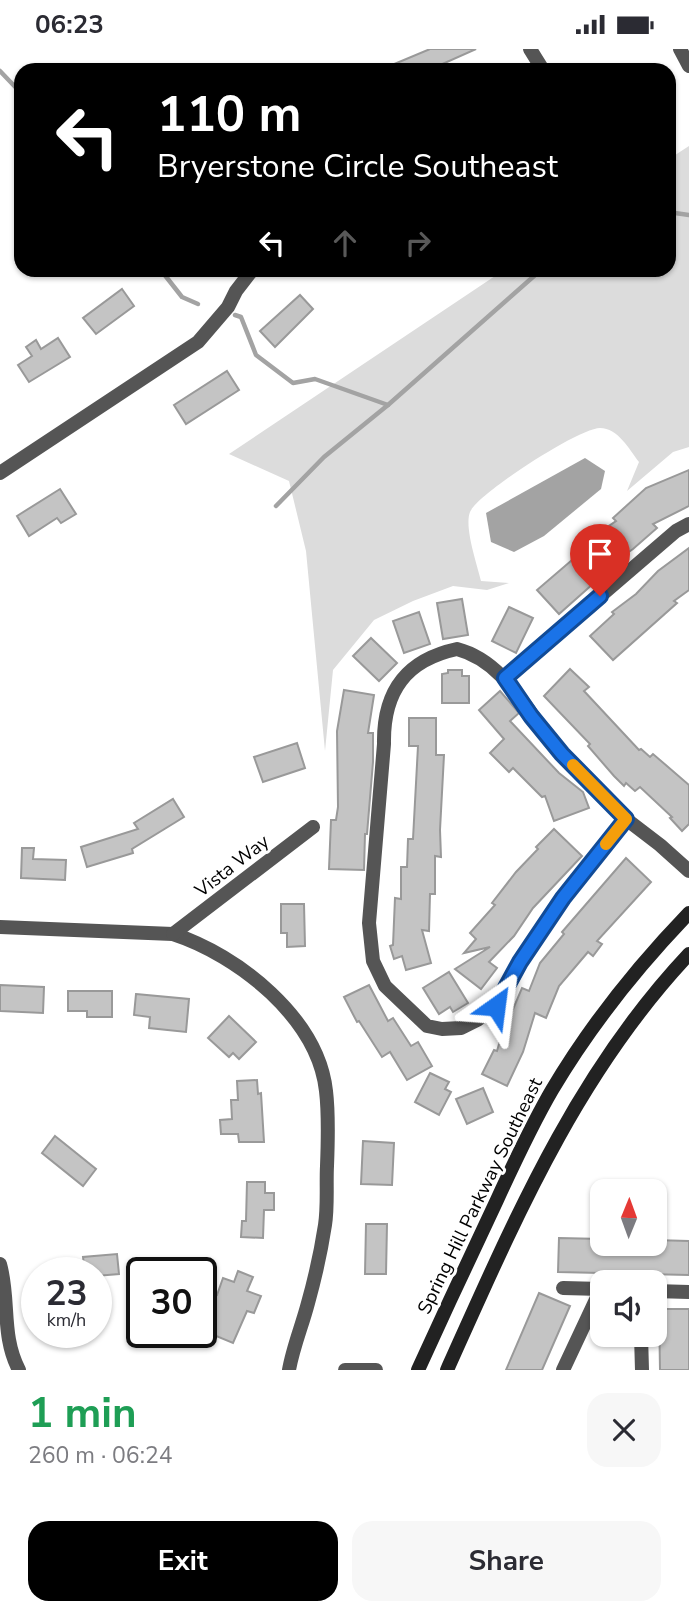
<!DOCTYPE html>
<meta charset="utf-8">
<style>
:root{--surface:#fff;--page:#f7f7f7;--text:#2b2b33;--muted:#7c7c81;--accent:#000}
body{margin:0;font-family:"Nunito Sans",sans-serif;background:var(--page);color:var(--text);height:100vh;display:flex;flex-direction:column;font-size:26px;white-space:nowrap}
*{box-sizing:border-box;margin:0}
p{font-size:23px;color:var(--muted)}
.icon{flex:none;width:38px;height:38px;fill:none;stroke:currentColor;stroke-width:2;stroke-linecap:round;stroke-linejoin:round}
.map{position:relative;height:1321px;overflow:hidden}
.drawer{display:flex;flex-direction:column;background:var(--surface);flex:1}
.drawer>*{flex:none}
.hud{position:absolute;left:14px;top:14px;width:662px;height:214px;border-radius:21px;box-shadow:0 2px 5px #0004;background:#000;color:#fff;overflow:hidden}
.needle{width:46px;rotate:1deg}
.tools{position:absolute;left:590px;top:1130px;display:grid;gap:14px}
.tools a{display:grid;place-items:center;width:77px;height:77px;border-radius:14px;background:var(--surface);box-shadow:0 2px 5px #0004;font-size:35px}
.speed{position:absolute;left:21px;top:1208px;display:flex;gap:14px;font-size:35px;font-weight:700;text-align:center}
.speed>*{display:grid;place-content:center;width:91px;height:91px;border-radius:50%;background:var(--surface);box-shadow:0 2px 5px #0004;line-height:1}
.speed small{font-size:18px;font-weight:400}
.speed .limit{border:4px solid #111;border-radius:10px;background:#fff;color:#111}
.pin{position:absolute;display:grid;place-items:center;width:60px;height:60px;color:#fff;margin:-72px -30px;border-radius:50% 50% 50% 0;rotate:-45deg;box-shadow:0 0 7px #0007}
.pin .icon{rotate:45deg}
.me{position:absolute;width:77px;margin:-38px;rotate:31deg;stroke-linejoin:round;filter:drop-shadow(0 0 5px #0008)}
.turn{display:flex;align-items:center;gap:24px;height:147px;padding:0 28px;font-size:32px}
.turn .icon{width:91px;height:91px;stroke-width:2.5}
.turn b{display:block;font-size:49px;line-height:60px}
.lanes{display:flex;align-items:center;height:66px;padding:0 28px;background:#0003;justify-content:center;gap:35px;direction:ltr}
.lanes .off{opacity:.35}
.round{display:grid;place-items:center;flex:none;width:74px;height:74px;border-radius:21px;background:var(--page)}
.headline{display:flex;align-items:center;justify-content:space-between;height:119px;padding:0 28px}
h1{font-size:42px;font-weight:700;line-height:52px;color:#1e9e55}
.button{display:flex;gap:14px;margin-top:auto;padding:14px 28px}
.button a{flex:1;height:80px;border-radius:21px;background:var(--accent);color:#fff;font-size:28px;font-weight:700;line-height:80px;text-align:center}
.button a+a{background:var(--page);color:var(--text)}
.status{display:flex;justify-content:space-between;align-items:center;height:49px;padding:0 35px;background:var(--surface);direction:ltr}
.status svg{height:19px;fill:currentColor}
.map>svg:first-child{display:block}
.green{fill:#dcdcdc}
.water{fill:#a3a3a3}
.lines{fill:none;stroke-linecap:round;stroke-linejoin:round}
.stream{stroke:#a3a3a3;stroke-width:4.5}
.building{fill:#c4c4c4;stroke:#999;stroke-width:2}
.street{stroke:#555;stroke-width:14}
.secondary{stroke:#222;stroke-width:14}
.route-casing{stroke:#114b97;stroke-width:18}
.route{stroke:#1a73e8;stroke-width:12}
.slow{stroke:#f59e0b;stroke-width:12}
.labels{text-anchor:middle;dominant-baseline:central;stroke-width:6;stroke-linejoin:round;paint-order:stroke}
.street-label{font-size:19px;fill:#000;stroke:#fff}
</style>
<div class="status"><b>06:23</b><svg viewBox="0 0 49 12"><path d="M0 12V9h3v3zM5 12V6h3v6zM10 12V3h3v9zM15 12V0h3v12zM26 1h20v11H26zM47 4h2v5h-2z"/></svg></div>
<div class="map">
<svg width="689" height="1321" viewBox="0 0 689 1321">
<rect width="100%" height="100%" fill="#fff"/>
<path class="green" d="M689 97V398L673 403 627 442 639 413C629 400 618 379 600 379 579 379 477 445 470 463 464 478 477 515 481 532L509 534 487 541 453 537 413 552 374 571 333 621 325 702 306 502 289 432 229 405 504 221 668 220 669 110Z"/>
<polygon class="water" points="585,409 605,422 601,440 544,487 514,503 491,493 486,464"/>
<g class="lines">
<g class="stream">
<polyline points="0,22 21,44"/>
<polyline points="668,163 689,166"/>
<polyline points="160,220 182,248 198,255"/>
<polyline points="235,266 241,268 256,306 293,334 315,330 388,356"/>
<polyline points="276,457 324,408 388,356 542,220"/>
</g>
</g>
<g class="building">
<polygon points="430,0 476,0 429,21 380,21"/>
<polygon points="122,240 134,257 96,285 83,269"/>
<polygon points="300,246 313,260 275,298 260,282"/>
<polygon points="58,289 70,308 29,333 18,316 32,307 26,298 36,291 41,300"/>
<polygon points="227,322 239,341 186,375 174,356"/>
<polygon points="689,421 689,457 653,475 657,479 633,500 600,523 603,526 559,565 537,541 593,493 591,489 616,472 613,469 646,439"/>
<polygon points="60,440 76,465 61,474 57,469 29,487 17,467"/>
<polygon points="689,499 689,541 674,552 677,554 613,611 590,587 614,565 612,563 636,545 658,522"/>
<polygon points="462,550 468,586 443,590 437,554"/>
<polygon points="509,558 533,569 516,604 492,592"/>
<polygon points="419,563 430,595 404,604 393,572"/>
<polygon points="371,589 397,614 379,632 353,607"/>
<polygon points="570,620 589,638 584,642 639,701 641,700 650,708 653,705 689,736 689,775 682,782 670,769 672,768 640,738 635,742 626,734 624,737 614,727 588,697 590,695 544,647"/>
<polygon points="448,621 462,621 462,627 469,627 469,654 442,654 442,625 448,624"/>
<polygon points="344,641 374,646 368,684 373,684 373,713 367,785 365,785 364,821 329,820 331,771 336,771 338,758 337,682"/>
<polygon points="500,642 519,664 510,672 559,724 583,743 589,759 554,772 545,747 542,748 513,719 509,723 490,704 504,690 479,661"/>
<polygon points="409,669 436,669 436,706 444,706 440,781 441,808 435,807 435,845 430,845 429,882 422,881 431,914 406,921 402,907 394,910 390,897 393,896 395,849 401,850 401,818 407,818 408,790 413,790 418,697 409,697"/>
<polygon points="297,694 305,719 263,733 254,708"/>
<polygon points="173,750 184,768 132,800 133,804 87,818 81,798 138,780 134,774"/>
<polygon points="554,780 582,807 533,859 514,887 489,913 497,919 481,940 455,920 490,898 464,904 476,890 470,884 495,856 492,854 516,823 538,800 536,798"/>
<polygon points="22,799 34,799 33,810 66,811 65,831 21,829"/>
<polygon points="626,809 651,833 597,892 602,895 593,907 588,903 559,937 546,969 535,964 523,1003 507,1037 482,1025 494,1001 497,1002 506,971 508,972 522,939 529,942 540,914 564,885 562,883"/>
<polygon points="281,855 304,855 305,897 287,898 287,884 281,884"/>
<polygon points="449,923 468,954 453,963 450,958 439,965 423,939"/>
<polygon points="0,936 44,938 43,964 0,962"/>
<polygon points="369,936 388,972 393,969 411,997 418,993 432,1017 407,1031 390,1003 382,1008 359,972 357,973 344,948"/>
<polygon points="68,942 112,942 112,968 87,968 87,962 68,962"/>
<polygon points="136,945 189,950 186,983 149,979 150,968 134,966"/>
<polygon points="229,967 256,993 239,1010 233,1004 229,1008 208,989"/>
<polygon points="430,1024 449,1033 445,1040 451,1043 439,1066 415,1053"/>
<polygon points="257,1031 258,1045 261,1044 264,1093 239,1093 238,1085 221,1085 220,1071 232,1070 231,1051 238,1051 237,1032"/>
<polygon points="483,1039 493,1063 467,1075 456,1050"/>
<polygon points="55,1087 96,1120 83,1137 42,1104"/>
<polygon points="363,1092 394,1094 392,1136 361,1135"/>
<polygon points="247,1133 265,1133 265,1144 274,1144 274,1161 264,1161 263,1189 241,1188 242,1172 246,1172"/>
<polygon points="366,1175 387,1175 386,1225 365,1225"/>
<polygon points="559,1189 602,1190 602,1195 654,1195 654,1191 689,1192 689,1226 558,1223"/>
<polygon points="117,1205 119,1225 96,1227 96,1223 85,1223 83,1208"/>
<polygon points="238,1222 253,1228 247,1242 261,1247 254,1264 247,1262 233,1294 204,1282 214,1258 207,1255 212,1244 217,1246 223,1229 234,1233"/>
<polygon points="539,1244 570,1257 542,1321 506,1321"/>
<polygon points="659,1260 689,1260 689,1321 660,1321"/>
</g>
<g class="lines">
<g class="street">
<polyline points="530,0 543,21"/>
<polyline points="680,0 689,17"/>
<polyline points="0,424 198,293 228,258 236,242 253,220"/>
<path d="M457 600C507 613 529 668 562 705 582 727 605 748 626 770L563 849 520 913 496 957 477 971 461 979 442 980 427 977 385 937 373 912 369 874 384 695C383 642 406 611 457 600Z"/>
<polyline points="505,629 676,482 689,475"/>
<polyline points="626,770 660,796 689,822"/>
<path d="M0 878 173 885C238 906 318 969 326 1042 329 1067 328 1092 327 1117 326 1136 328 1157 325 1176 321 1202 315 1229 308 1254 302 1277 293 1298 289 1321"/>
<polyline points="173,885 313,778"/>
<path d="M0 1215C10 1251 1 1287 19 1321"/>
<polyline points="563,1239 602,1240"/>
<polyline points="654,1242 689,1243"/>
<polyline points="641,1286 642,1321"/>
<polyline points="345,1321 376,1321"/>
<polyline points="563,1321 601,1240"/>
</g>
<g class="secondary">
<path d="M418 1321C444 1264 470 1208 497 1151 514 1114 531 1077 552 1041 590 977 637 918 689 864"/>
<path d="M447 1321C514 1172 576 1025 689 905"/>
</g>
</g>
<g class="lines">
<defs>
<polyline id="route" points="496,957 520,913 563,849 626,770 562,705 531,667 505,629 600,547"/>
</defs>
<use href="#route" class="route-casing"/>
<use href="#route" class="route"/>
<polyline class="slow" points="573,716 626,770 606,795"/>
</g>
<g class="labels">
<g class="street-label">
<text transform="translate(232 817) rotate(-38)">Vista Way</text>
<text transform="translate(480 1147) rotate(-64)">Spring Hill Parkway Southeast</text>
</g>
</g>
</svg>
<div class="tools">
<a><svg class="needle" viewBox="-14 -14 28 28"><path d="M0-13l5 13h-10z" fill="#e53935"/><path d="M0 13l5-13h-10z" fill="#7c7c81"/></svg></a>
<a><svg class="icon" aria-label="sound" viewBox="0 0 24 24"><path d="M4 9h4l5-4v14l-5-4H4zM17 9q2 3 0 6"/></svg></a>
</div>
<div class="speed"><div>23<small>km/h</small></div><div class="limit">30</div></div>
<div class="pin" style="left:600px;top:547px;background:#d93025"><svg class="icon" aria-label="arrive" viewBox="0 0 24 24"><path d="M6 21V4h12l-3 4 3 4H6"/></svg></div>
<svg class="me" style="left:496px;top:957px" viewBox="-20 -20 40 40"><path d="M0-17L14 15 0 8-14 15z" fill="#1a73e8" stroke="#fff" stroke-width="4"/></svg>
<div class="hud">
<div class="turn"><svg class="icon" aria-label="left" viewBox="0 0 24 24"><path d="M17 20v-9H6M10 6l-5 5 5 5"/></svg><div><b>110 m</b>Bryerstone Circle Southeast</div></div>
<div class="lanes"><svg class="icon" aria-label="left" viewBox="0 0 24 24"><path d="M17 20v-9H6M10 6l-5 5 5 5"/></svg><svg class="icon off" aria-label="ahead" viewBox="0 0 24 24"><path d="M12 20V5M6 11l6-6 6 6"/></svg><svg class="icon off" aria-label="right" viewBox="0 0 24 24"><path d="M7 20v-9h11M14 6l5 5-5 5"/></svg></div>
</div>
</div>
<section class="drawer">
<div class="headline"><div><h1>1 min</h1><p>260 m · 06:24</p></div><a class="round"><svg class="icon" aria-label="close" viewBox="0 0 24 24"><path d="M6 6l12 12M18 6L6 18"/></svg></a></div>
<div class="button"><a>Exit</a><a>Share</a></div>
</section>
